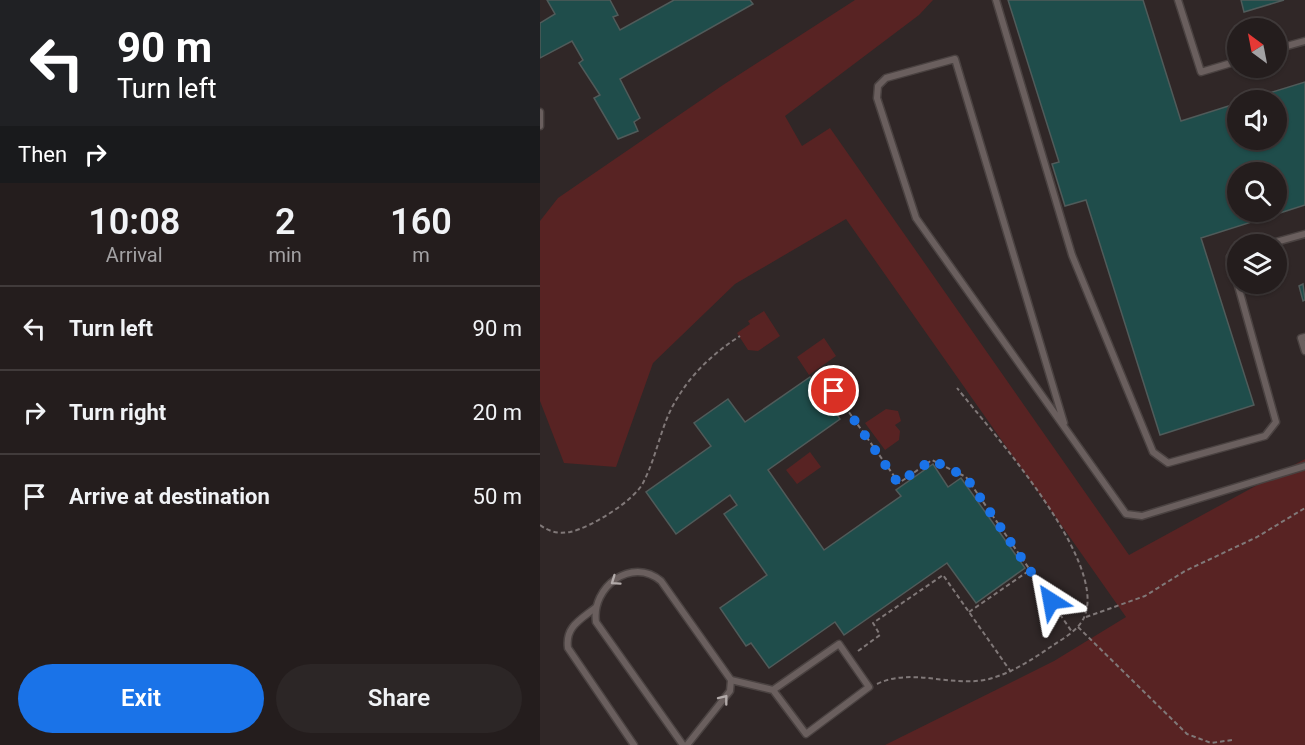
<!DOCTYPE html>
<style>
:root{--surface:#241d1d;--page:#2c2626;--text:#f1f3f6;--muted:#a3a2a4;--line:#413b3b;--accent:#1a73e8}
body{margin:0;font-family:Roboto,sans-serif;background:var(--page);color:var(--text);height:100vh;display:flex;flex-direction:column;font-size:22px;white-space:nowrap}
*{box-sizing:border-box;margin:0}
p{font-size:20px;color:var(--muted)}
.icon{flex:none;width:33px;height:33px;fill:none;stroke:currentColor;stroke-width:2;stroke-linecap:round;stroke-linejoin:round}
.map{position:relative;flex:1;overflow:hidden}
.side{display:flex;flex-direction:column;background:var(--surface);width:540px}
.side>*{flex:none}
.banner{background:#202124;color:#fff;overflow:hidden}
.needle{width:39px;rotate:328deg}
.buttons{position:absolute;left:687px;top:18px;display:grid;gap:12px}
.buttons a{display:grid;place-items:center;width:60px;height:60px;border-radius:50%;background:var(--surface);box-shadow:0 2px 4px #0004,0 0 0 2px var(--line);font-size:30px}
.pin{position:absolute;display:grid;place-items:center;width:51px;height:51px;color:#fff;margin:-26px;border:3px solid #fff;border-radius:50%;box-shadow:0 2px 6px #0007}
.me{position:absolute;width:66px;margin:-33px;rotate:326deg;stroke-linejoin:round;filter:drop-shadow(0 0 4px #0008)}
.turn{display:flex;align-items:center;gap:21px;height:126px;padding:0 18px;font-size:27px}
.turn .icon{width:78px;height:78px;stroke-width:2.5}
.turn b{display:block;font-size:42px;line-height:51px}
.then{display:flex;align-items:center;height:57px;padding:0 18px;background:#0003;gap:12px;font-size:22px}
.eta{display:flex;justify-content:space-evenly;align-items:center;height:102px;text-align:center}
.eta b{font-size:36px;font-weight:600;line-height:42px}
.cta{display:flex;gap:12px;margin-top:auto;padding:12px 18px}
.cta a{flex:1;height:69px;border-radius:36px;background:var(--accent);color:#fff;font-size:24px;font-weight:600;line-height:69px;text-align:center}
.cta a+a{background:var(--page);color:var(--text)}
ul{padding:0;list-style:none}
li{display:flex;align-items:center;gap:18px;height:84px;padding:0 18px;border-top:2px solid var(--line)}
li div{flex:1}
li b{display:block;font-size:22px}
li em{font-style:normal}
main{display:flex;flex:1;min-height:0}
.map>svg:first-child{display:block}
.green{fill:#582323}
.building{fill:#1f4d4b;stroke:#505b5a;stroke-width:1.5;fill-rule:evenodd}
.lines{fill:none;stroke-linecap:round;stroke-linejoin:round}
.lane-casing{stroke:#4a4241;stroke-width:9}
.path{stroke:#807878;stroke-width:2;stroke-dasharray:4.5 3;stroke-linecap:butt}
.lane{stroke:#6a5f5e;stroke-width:6}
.oneway{stroke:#b2aaa9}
.route{stroke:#1a73e8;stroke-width:10;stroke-dasharray:0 18}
</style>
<main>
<section class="side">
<div class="banner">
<div class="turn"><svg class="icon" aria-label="left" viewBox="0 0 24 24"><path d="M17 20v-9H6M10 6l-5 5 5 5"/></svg><div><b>90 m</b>Turn left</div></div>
<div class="then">Then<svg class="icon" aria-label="right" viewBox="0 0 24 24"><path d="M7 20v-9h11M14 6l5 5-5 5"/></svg></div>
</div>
<div class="eta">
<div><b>10:08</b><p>Arrival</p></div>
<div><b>2</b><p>min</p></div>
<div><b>160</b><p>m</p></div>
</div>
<ul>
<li><svg class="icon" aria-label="left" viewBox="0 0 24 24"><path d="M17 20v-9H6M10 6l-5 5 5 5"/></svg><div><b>Turn left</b></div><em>90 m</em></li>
<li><svg class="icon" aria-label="right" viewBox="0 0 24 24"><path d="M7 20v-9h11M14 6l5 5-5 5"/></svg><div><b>Turn right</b></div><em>20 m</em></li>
<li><svg class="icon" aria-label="arrive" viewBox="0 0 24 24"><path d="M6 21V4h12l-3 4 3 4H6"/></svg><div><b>Arrive at destination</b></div><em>50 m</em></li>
</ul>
<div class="cta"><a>Exit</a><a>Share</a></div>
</section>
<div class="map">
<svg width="765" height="745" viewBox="0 0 765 745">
<rect width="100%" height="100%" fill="#302727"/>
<g class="green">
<polygon points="315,0 393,0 379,15 245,116 262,146 290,128 589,555 765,459 765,745 345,745 514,661 586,617 306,219 195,284 113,363 76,467 24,463 0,401 0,221 18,198 183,85"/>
<polygon points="224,311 240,336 218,351 208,350 197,333 210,324 208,321"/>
<polygon points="284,338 296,356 269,375 257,357"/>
<polygon points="346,409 358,411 361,421 355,425 360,431 359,440 345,450 325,423"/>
<polygon points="270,452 281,467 257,484 246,470"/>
</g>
<g class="building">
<polygon points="7,0 70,0 78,15 73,17 80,30 134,0 210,0 213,4 80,79 100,118 94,122 98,131 78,139 54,98 60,95 39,63 43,60 32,41 0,58 0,23 15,14"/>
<path d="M468 0H603L641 121 698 103V140H736V100H706L765 82V205L661 238 714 405 620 435 546 200 525 206 512 164 519 162ZM698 172H736V212H698Z"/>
<polygon points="701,0 744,0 704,12"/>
<polygon points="763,284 765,300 763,301 759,286"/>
<polygon points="270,377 300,419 228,470 284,550 361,496 356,490 393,464 408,487 421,478 485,568 436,603 407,563 304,635 295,622 229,668 211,643 206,646 180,608 227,575 184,514 197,505 190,495 136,534 106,492 171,446 154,423 188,399 205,422"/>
</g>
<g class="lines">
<defs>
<g id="lane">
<polyline points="456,0 532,255 613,452 628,463 725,436 736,422 690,257 698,254"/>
<polyline points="638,0 661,72 698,61"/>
<polyline points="736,49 765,41"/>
<polyline points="0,112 0,126"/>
<polyline points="729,244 765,234"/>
<polyline points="765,337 761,338 765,351"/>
<polyline points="524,423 415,59 346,78 338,86 337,98 376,218 586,514 602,516 765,466"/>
<path d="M55 608C40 620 25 627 28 648L94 745"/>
<polyline points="191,680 233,690 299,644 329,687 266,734 233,690"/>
<path d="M143 745 56 622C51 587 92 556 121 581L191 680 190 691 147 745"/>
</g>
</defs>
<use href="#lane" class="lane-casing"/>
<g class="path">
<polyline points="285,398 294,391 359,483 392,460 426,477 490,570"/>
<path d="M0 525C10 532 18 534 30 532 50 528 96 500 104 481 118 453 121 423 138 397 153 372 175 352 200 336"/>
<polyline points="429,612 490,570 532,632"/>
<polyline points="546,617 605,596 645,571 717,537 765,508"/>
<polyline points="538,627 647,734 671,743 692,740"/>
<polyline points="318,651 340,635 333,623 403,575 471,672"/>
<path d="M337 684C372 667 412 688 449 679 471 673 490 661 509 648 522 639 540 630 545 615 566 559 452 432 417 388"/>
</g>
<use href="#lane" class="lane"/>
</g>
<defs><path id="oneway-chevron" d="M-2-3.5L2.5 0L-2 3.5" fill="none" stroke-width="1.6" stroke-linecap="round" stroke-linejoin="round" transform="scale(1.5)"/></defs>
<g class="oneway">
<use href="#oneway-chevron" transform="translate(75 581) rotate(145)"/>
<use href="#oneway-chevron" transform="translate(184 699) rotate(-52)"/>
</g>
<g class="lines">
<polyline class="route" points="294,391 358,483 392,460 426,477 511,601"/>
</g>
</svg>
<div class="buttons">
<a><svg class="needle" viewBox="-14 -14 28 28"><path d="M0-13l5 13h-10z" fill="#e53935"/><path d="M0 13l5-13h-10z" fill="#a3a2a4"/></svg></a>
<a><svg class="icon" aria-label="sound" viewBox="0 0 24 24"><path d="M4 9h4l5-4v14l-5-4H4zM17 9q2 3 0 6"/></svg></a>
<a><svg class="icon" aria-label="search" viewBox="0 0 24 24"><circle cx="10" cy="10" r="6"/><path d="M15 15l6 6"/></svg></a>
<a><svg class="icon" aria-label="layers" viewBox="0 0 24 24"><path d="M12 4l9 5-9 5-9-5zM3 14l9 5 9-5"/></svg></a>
</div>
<div class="pin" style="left:294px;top:391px;background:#d93025"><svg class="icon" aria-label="arrive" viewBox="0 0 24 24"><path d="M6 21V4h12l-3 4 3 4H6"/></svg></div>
<svg class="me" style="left:511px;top:601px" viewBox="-20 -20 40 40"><path d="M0-17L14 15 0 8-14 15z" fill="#1a73e8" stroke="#fff" stroke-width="4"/></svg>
</div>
</main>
